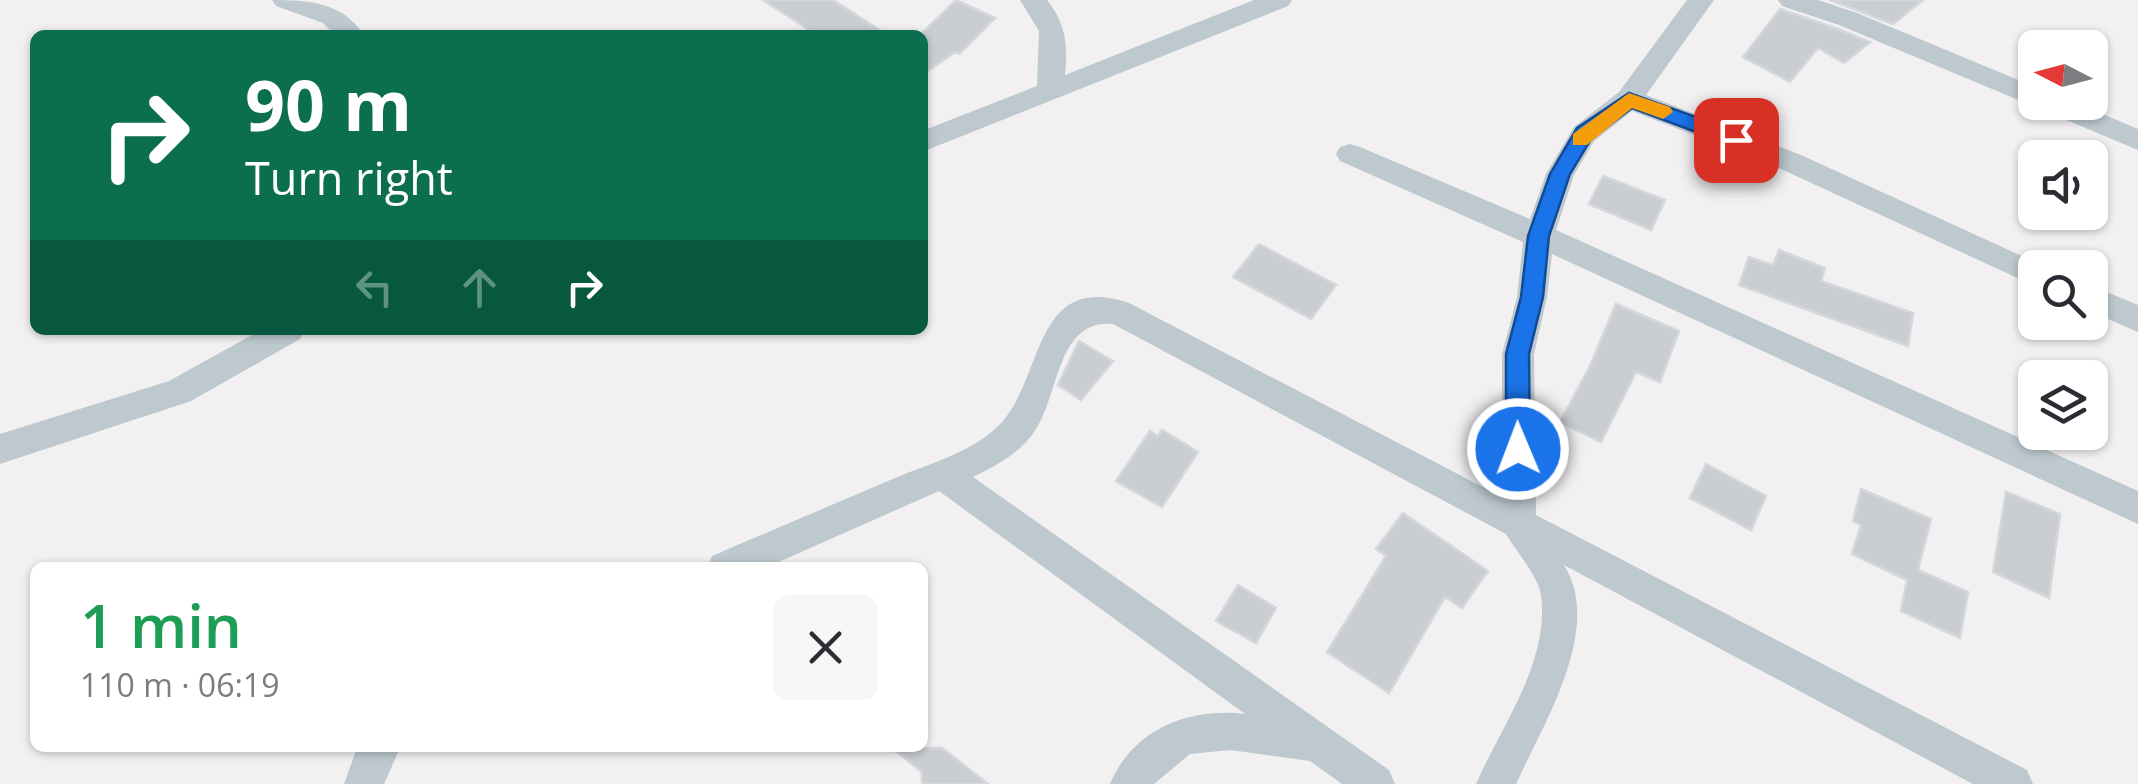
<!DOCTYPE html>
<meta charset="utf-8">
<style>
:root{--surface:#fff;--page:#f7f7f7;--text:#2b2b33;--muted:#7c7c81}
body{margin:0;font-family:"Open Sans",sans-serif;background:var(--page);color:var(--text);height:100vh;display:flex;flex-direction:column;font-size:38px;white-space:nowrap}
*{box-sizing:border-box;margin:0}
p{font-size:32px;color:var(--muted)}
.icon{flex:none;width:55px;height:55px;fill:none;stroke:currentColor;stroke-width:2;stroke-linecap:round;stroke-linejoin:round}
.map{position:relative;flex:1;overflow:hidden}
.panel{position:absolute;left:30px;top:562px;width:898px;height:190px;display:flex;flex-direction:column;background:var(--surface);border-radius:15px;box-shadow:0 2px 8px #0004}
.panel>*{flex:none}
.banner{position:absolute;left:30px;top:30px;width:898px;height:305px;border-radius:15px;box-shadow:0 2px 8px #0004;background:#0b6e4f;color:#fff;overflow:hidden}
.needle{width:65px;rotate:276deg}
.buttons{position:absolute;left:2018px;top:30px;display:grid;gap:20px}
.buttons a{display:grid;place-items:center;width:90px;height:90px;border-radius:15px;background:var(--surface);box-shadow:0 2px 8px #0004;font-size:50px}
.pin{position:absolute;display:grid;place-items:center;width:85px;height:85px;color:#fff;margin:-42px;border-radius:20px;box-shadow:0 5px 15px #0006}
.me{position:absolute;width:110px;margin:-55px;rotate:359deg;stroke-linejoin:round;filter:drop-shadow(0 0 8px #0008)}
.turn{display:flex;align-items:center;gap:35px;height:210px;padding:0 50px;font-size:45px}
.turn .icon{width:130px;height:130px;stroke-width:2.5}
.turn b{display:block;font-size:70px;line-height:85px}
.lanes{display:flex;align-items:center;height:95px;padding:0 50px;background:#0003;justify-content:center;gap:50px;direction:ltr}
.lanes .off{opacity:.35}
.round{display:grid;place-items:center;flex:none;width:105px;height:105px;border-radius:15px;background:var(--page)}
.summary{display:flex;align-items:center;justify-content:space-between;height:170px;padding:0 50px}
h1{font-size:60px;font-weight:600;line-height:75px;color:#1e9e55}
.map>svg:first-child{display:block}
.building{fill:#caced3;stroke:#d4d7dc;stroke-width:2.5}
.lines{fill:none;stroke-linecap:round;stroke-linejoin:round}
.minor{fill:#bdc9cf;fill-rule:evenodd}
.route{fill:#1a73e8;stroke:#114b97;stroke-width:2.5}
.slow{fill:#f59e0b}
</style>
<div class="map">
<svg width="2138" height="784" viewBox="0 0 2138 784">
<rect width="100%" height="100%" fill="#f2f0f0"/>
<g class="building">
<polygon points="763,0 833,0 887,35 817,35"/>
<polygon points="956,0 995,18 959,54 955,52 922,75 922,33"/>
<polygon points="1830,0 1923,0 1893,24"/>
<polygon points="1780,9 1838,29 1870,42 1844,63 1818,48 1790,82 1743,57"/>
<polygon points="1603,176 1665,200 1651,230 1589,204"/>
<polygon points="1259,244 1336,285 1311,319 1233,277"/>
<polygon points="1779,250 1825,268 1821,281 1913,313 1908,346 1739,285 1749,257 1773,265"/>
<polygon points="1616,304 1679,331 1660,382 1636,372 1601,442 1560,422 1590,366"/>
<polygon points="1079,341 1113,361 1081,400 1058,385"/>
<polygon points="1162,430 1198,452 1162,507 1116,481 1150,431 1158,436"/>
<polygon points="1706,464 1766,496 1751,530 1690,498"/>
<polygon points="1861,489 1931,519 1918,570 1968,592 1960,638 1901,611 1907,580 1852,554 1861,525 1853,521"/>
<polygon points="2006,492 2060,514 2049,598 1993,572"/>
<polygon points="1403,513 1488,571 1462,608 1445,597 1389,693 1327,652 1386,556 1376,549"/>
<polygon points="1238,585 1276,608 1256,643 1216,621"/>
<polygon points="892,748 942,748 988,784 922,784 922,772"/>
</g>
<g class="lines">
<g class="minor">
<path d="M272 0C309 0 342 2 364 35H335L323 23 276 6Z"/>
<path d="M1020 0H1047C1066 24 1068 45 1065 75L1254 0H1292L1288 6 922 152V131L1037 86 1039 31Z"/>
<path d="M1687 0H1714L1646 95 1801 155 2048 268H2035V284L2024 281 1781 169 1632 111 1594 141 1574 175 1556 230 2138 491V524L1552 254 1547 297 1534 354 1536 515 2027 770 2033 784H1973L1564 565C1604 628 1543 725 1516 784H1476C1501 726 1550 662 1541 595 1538 576 1516 551 1506 534L1113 324C1057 319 1060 392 1036 429 1021 453 997 465 973 477L1389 770 1395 784H1342L1310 761 1230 750 1190 754 1154 784H1110C1133 729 1189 707 1245 714L939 491 765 568H707L712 556C773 530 834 504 895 478 929 464 970 453 997 427 1045 384 1030 270 1129 303L1502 497V354L1517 297 1523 242 1340 161 1336 154 1340 147 1350 144 1360 147 1530 219 1546 174 1574 127 1619 92Z"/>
<polygon points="1778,0 1818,0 1857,13 2035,87 2035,102 2074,102 2138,129 2138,150 1839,25 1782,6"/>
<polygon points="2090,285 2138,305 2138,332 2090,311"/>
<polygon points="261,330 305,330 300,339 191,401 0,464 0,434 169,381"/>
<polygon points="357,748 400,748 384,784 344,784"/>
</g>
</g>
<polygon class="route" points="1629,93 1743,134 1746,140 1736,147 1632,108 1591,139 1570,174 1549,236 1543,297 1529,354 1530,449 1526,456 1518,459 1510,456 1506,449 1506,354 1521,297 1528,236 1550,174 1577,128"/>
<polygon class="slow" points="1629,93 1670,107 1673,112 1663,119 1632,108 1587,145 1573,145 1573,134"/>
</svg>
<div class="buttons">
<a><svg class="needle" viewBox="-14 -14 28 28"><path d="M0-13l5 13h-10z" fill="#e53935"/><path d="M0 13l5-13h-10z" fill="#7c7c81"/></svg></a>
<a><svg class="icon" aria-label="sound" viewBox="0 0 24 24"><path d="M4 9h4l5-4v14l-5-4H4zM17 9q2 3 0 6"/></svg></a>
<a><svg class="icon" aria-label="search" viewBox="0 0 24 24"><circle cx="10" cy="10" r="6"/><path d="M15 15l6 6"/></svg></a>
<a><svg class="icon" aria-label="layers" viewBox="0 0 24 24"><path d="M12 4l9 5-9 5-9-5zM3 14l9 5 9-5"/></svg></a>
</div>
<div class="pin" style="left:1736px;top:140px;background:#d93025"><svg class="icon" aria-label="arrive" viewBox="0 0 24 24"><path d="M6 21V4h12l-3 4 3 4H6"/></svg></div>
<svg class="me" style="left:1518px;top:449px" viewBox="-20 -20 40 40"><circle r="17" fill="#1a73e8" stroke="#fff" stroke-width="3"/><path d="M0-11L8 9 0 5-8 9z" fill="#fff"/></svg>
<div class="banner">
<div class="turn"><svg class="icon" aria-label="right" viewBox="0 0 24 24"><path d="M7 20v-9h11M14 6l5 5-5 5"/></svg><div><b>90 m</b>Turn right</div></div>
<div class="lanes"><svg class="icon off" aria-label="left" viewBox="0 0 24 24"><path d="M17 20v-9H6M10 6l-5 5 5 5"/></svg><svg class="icon off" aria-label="ahead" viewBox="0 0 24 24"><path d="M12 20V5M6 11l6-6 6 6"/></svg><svg class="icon" aria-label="right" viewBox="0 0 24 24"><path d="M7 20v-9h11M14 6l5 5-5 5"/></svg></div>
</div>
<section class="panel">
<div class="summary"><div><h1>1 min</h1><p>110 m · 06:19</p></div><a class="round"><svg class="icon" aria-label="close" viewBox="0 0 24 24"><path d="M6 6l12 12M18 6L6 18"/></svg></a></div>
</section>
</div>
